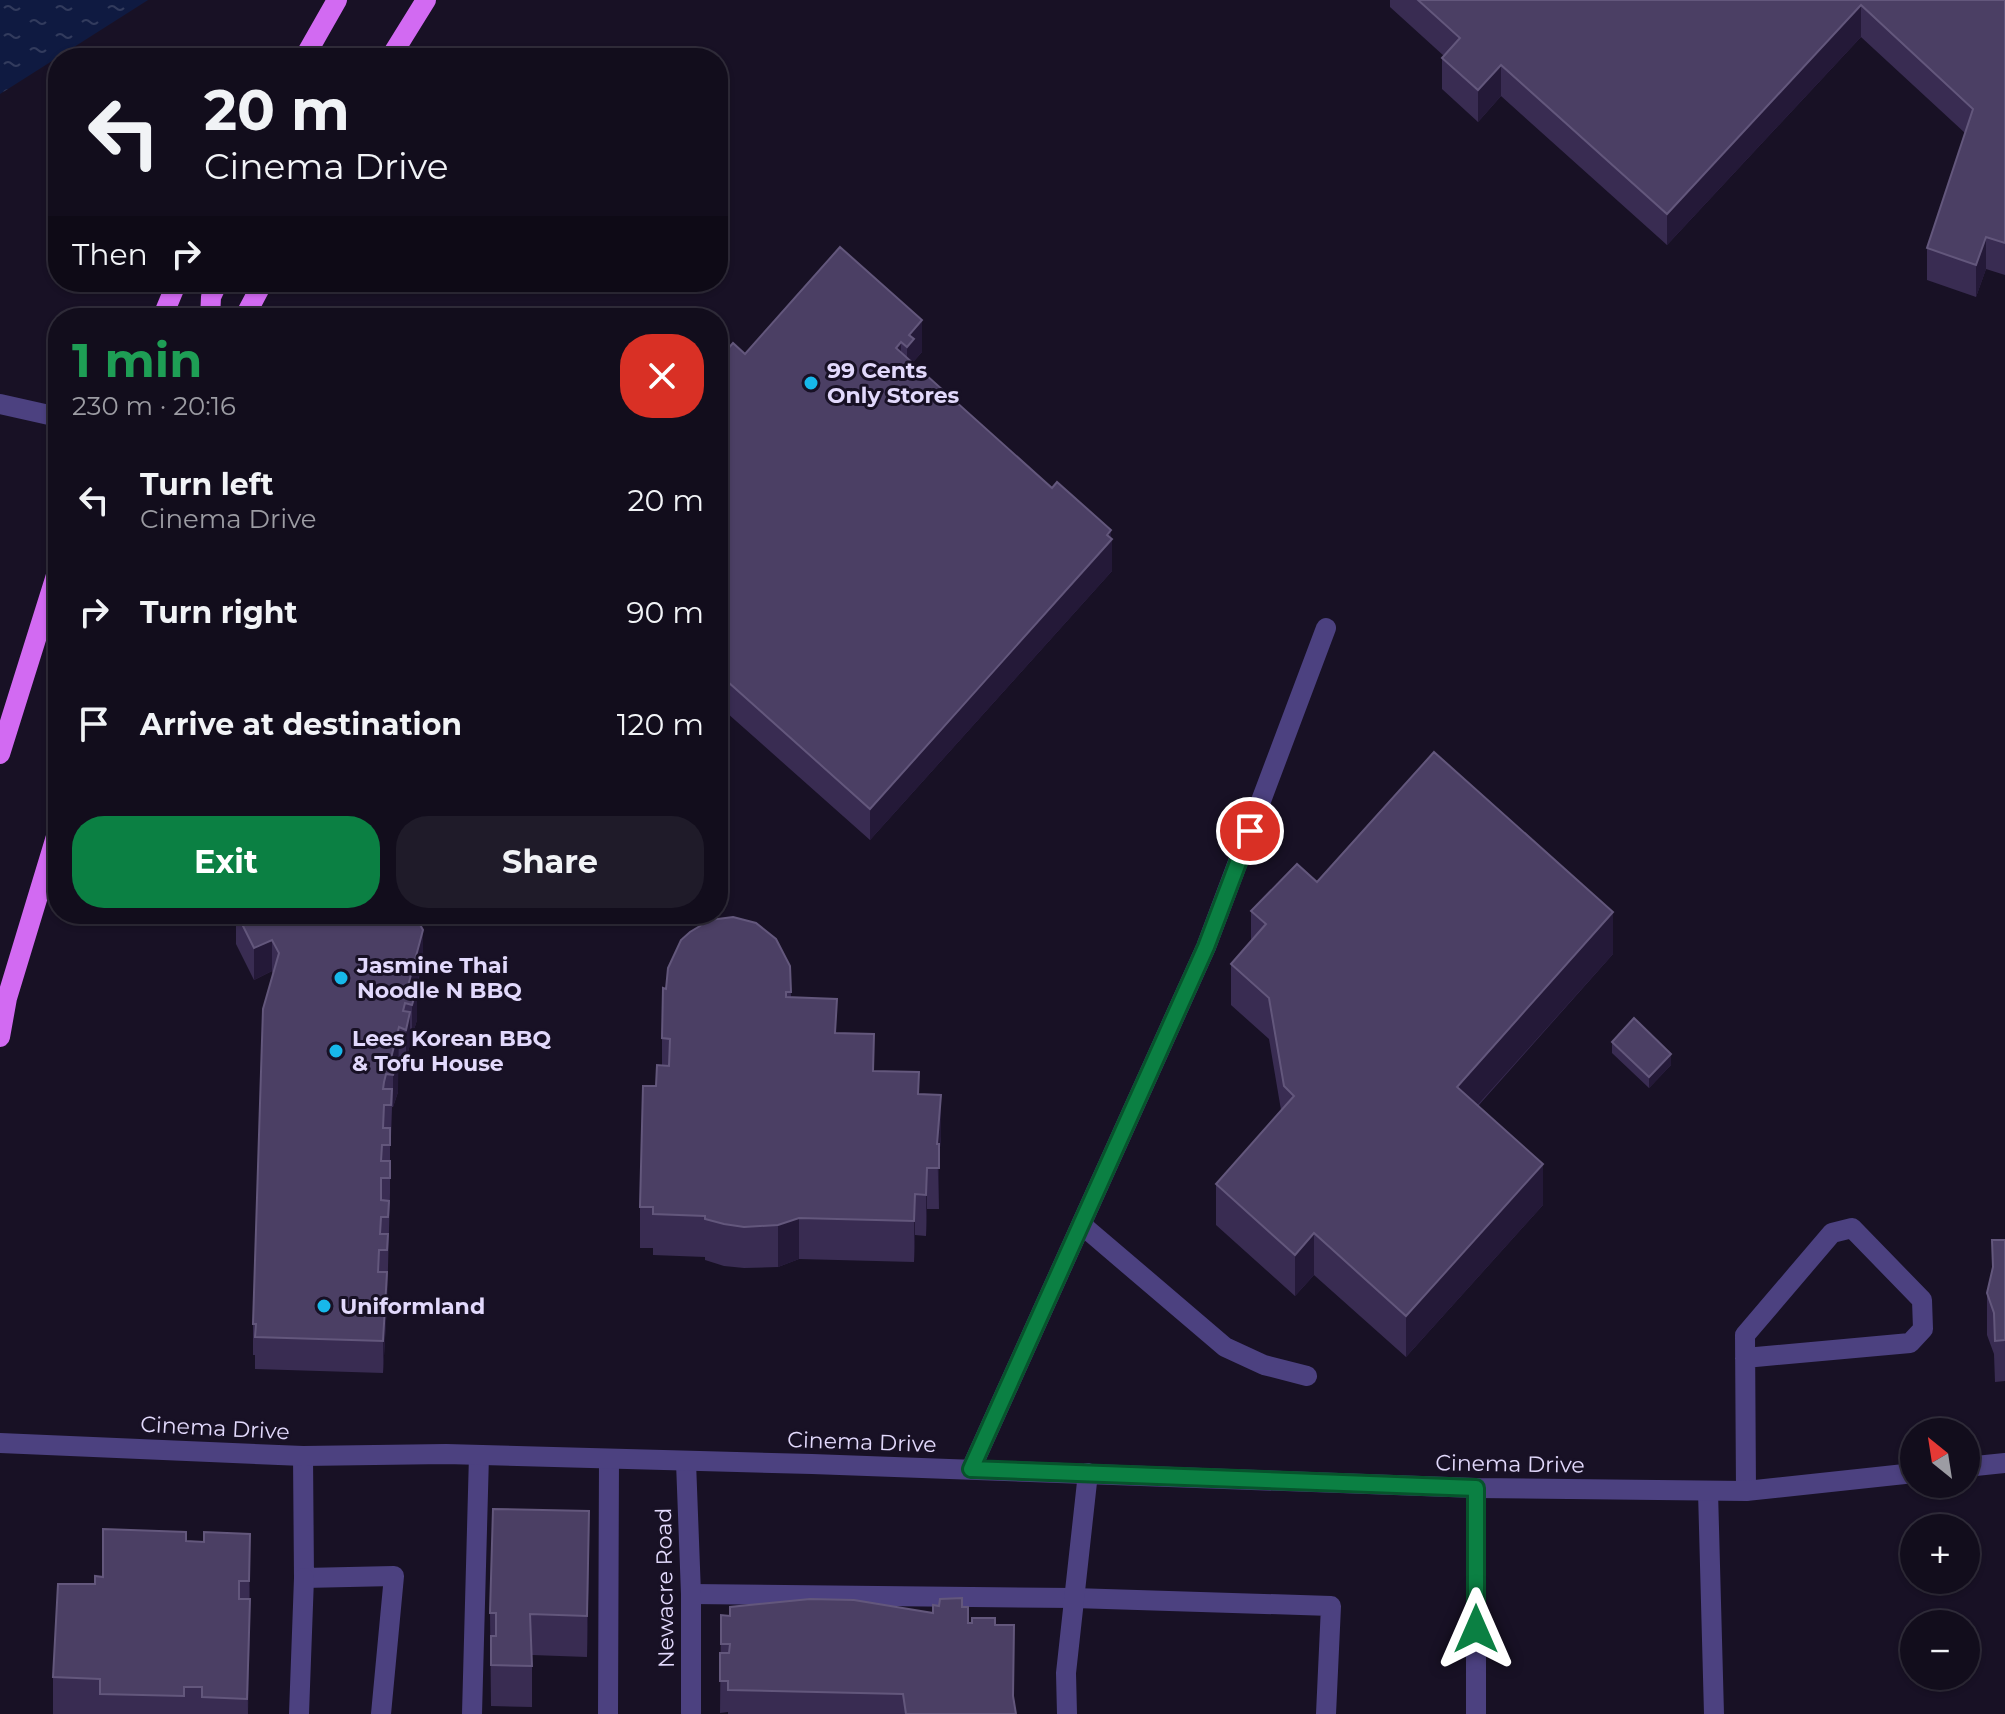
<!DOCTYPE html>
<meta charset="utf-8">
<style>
:root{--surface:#120d1c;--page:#1f1b29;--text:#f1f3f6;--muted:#9c9ca3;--line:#312d3b;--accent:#0b8043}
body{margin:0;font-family:Montserrat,sans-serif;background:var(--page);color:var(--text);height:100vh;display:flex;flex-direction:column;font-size:30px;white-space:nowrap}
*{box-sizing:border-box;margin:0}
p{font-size:26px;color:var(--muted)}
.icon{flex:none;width:44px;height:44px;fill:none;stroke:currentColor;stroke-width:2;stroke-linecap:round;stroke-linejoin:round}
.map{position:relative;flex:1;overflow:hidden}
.details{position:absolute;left:48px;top:308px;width:680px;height:616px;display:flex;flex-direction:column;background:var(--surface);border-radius:32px;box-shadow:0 2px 6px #0004,0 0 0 2px var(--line)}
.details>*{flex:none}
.top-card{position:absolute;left:48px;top:48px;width:680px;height:244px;border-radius:32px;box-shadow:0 2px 6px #0004,0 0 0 2px var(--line);background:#120d1c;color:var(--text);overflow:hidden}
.needle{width:52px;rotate:330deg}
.fabs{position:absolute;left:1900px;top:1418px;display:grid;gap:16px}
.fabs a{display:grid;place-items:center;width:80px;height:80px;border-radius:50%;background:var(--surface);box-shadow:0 2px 6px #0004,0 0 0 2px var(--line);font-size:40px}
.pin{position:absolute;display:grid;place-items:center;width:68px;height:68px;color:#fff;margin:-34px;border:4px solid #fff;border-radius:50%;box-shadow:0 2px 8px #0007}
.me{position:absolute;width:88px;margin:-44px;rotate:0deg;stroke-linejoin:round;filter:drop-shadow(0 0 6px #0008)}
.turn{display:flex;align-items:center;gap:28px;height:168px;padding:0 24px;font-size:36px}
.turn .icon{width:104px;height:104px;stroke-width:2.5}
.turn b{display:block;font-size:56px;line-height:68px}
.then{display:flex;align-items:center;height:76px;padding:0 24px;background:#0003;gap:16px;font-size:30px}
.round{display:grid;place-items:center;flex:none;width:84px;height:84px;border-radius:32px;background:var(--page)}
.summary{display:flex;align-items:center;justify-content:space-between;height:136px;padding:0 24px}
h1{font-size:48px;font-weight:700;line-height:60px;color:#1e9e55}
.action{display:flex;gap:16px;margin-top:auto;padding:16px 24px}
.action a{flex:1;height:92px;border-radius:32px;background:var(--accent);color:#fff;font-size:32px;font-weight:700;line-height:92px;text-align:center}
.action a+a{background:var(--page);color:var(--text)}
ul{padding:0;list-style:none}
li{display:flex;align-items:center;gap:24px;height:112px;padding:0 24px}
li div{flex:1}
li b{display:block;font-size:30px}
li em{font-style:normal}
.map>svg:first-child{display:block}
.water{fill:url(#water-ripples)}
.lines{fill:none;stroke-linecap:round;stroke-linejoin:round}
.service{stroke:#4c4180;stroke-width:20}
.minor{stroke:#4c4180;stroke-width:20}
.tertiary{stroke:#4c4180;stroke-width:20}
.primary{stroke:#d26af2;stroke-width:20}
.wall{fill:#392c52}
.shaded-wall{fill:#241938}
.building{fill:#4b3f64;stroke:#63577c;stroke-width:2}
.route-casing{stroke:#07532c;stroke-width:20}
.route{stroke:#0b8043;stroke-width:14}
.poi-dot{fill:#17b8ea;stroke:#181125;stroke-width:3}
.labels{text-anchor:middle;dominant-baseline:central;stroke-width:6;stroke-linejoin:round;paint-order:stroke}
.poi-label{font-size:22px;font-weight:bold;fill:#e2d9fc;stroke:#181125;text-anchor:start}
.street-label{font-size:22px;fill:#e2d9fc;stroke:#181125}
</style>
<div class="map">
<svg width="2005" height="1714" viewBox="0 0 2005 1714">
<defs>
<pattern id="water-ripples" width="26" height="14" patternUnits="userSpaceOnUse" patternTransform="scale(2)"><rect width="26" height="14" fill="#0f1a41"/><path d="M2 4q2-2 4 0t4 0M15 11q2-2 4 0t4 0" fill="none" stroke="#323b5d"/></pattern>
</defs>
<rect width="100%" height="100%" fill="#181125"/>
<polygon class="water" points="0,0 148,0 0,94"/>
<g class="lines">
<g class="service">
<polyline points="0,404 58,417"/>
<polyline points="1082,1225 1225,1347 1264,1365 1307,1376"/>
<polyline points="1745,1358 1910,1343 1923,1329 1922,1300 1852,1228 1832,1233 1745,1335 1746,1491"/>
<polyline points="303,1456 304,1578 394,1576 381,1714"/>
<polyline points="971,1469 1206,947 1326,628"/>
<polyline points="1708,1491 1714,1714"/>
<polyline points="691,1594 1074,1598 1331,1606 1326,1714"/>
<polyline points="299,1714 304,1578"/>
<polyline points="472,1714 479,1455"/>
<polyline points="608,1714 609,1459"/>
<polyline points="1067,1714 1066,1673 1088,1473"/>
</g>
<g class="minor">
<polyline points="686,1462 691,1594 691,1714"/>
<polyline points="1476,1714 1476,1488"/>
</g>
<g class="tertiary">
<polyline points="0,1443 303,1456 446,1454 812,1464 1476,1488 1746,1491 1914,1473"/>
<polyline points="1966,1467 2005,1463"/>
</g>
<g class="primary">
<polyline points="304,58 337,0"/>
<polyline points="390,58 426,0"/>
<polyline points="162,318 177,282"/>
<polyline points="210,318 211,297 218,282"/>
<polyline points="244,318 263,282"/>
<polyline points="0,754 58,569"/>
<polyline points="0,1037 7,998 58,830"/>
</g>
</g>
<g class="wall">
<polygon points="1390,0 2005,0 2005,275 1986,269 1976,297 1927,280 1927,248 1965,133 1861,37 1667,245 1501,96 1478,122 1442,89 1442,58 1444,56 1390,7"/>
<polygon points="840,247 922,352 914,361 914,364 1052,488 1111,538 1112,571 870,840 718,705 718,360 745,354"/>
<polygon points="1317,882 1613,954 1478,1106 1543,1205 1406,1357 1314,1275 1295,1296 1216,1225 1216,1184 1281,1110 1269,1039 1231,1005 1231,964 1251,941 1251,911"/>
<polygon points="223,914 417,914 423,962 416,988 417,1020 412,1036 410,1036 410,1044 406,1061 399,1059 398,1064 398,1092 393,1107 392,1107 391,1137 390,1137 390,1193 387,1304 383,1373 255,1369 255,1355 253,1355 253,1324 273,974 272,971 254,980 236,944 236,918"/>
<polygon points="790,966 791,998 837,1033 874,1071 919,1094 941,1136 939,1159 939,1209 927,1209 926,1236 915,1235 914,1262 799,1259 778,1267 744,1268 724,1266 705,1260 705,1257 653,1255 653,1248 640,1248 640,1207 656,1086 662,1065 662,1038 666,989"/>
<polygon points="1612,1042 1671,1065 1649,1088 1612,1053"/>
<polygon points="2005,1240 2005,1381 1995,1382 1994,1354 1987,1335 1987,1293"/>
<polygon points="186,1541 250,1575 248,1714 53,1714 53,1677 95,1584 103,1577"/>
<polygon points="589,1552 587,1657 532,1655 532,1707 491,1706 490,1613"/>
<polygon points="962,1607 968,1623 995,1625 1014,1699 1016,1714 728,1714 728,1712 720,1713 721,1615 933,1613"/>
</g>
<g class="shaded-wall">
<polygon points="1861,5 1861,37 1667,245 1667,214"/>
<polygon points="1501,65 1501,96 1478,122 1478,90"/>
<polygon points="1986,237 1986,269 1976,297 1976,265"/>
<polygon points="922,320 922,352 914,361 914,371 907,379 907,347 909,335"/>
<polygon points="901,342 901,374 896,348"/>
<polygon points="1111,530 1111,541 1112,539 1112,571 870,840 870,809"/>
<polygon points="1613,912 1613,954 1457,1128 1457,1087"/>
<polygon points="423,930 423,962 411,1004 408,986"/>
<polygon points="272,940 272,971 254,980 254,948"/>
<polygon points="417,988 417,1020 412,1036 412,1005"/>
<polygon points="410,1012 410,1044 406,1061 406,1030"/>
<polygon points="399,1027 398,1092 393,1107 393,1075 391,1058"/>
<polygon points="1671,1054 1671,1065 1649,1088 1649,1077"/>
<polygon points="941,1095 941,1136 939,1159 939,1209 937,1144"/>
<polygon points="1543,1164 1543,1205 1406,1357 1406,1316"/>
<polygon points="927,1168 927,1209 926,1236 926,1195"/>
<polygon points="915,1194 915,1235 914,1262 914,1221"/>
<polygon points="799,1218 799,1259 778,1267 778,1225"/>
<polygon points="1314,1233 1314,1275 1295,1296 1295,1255"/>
<polygon points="387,1272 387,1304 383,1373 383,1341"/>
<polygon points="589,1511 589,1552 587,1657 587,1616"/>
<polygon points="250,1534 250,1575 249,1622 249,1581"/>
<polygon points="250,1599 250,1641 247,1714"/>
</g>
<g class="building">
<polygon points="1418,0 2005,0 2005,243 1986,237 1976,265 1927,248 1973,109 1861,5 1667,214 1501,65 1478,90 1442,58 1460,38"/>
<polygon points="840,247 922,320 909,335 914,339 907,347 901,342 896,348 1052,488 1057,482 1111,530 1107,535 1112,539 870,809 718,673 718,360 733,343 745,354"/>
<polygon points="1434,752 1613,912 1457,1087 1543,1164 1406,1316 1314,1233 1295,1255 1216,1184 1294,1096 1284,1086 1269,998 1231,964 1266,924 1251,911 1297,864 1317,882"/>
<polygon points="237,914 414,914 423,930 408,986 417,988 412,1005 405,1003 403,1011 410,1012 406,1030 399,1027 391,1058 398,1060 393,1075 386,1074 384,1082 383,1089 392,1089 391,1105 384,1105 383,1128 390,1128 390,1145 382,1145 381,1161 390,1161 390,1178 381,1178 381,1200 389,1201 388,1217 381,1217 380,1234 388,1234 387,1250 379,1250 378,1272 387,1272 383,1341 255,1337 256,1324 253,1324 263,1009 279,953 272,940 254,948"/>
<polygon points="733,917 756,923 776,939 790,966 791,992 786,992 786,997 837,999 835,1033 874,1034 873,1071 919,1072 918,1094 941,1095 937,1144 939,1144 939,1168 927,1168 926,1195 915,1194 914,1221 799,1218 778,1225 744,1227 724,1224 705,1219 705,1216 653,1214 653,1207 640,1207 643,1086 656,1086 657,1065 669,1066 670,1039 662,1038 663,988 666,989 668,968 681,940 690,932 710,920"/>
<polygon points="1634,1018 1671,1054 1649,1077 1612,1042"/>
<polygon points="1992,1240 2005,1240 2005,1340 1995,1341 1994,1313 1987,1293 1993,1267"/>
<polygon points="493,1509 589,1511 587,1616 530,1614 532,1666 491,1665 491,1636 496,1636 496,1613 490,1613"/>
<polygon points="103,1529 186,1532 186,1541 204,1542 204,1532 250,1534 249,1581 239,1581 239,1599 250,1599 247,1699 202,1697 202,1687 184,1687 184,1696 100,1694 100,1679 53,1677 58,1584 95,1584 95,1576 103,1577"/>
<polygon points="962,1598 962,1607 968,1607 968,1623 972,1623 972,1618 995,1618 995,1625 1014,1625 1013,1696 1016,1714 906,1714 903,1694 728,1690 728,1681 720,1681 720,1653 729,1653 730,1644 721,1644 721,1615 730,1616 730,1607 810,1599 854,1600 933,1613 933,1605 939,1606 940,1599"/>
</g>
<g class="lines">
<defs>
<polyline id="route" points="1250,831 1206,947 971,1469 1476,1488 1476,1629"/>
</defs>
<use href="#route" class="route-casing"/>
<use href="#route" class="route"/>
</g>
<g class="poi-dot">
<circle cx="811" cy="383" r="8"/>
<circle cx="341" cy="978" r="8"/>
<circle cx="336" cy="1051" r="8"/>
<circle cx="324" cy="1306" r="8"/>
</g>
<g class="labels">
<g class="poi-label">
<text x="827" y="370">99 Cents<tspan x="827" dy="25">Only Stores</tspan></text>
<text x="357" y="965">Jasmine Thai<tspan x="357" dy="25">Noodle N BBQ</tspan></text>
<text x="352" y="1038">Lees Korean BBQ<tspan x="352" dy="25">&amp; Tofu House</tspan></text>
<text x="340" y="1306">Uniformland</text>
</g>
<g class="street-label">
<text transform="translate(215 1428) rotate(3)">Cinema Drive</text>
<text transform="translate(862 1442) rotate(2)">Cinema Drive</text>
<text transform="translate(1510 1464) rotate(1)">Cinema Drive</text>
<text transform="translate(665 1588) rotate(-91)">Newacre Road</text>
</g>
</g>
</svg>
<div class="fabs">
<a><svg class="needle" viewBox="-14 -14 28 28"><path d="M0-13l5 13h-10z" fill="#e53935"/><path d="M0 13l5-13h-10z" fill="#9c9ca3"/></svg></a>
<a>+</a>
<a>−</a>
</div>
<div class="pin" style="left:1250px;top:831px;background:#d93025"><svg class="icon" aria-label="arrive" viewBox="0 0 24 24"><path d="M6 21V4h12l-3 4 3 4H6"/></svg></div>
<svg class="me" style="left:1476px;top:1629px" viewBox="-20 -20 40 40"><path d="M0-17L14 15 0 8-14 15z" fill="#0b8043" stroke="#fff" stroke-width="4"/></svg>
<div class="top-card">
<div class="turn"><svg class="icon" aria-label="left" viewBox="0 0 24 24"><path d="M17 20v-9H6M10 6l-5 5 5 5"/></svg><div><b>20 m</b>Cinema Drive</div></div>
<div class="then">Then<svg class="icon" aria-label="right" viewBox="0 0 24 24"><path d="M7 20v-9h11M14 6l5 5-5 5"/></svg></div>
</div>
<section class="details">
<div class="summary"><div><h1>1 min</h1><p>230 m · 20:16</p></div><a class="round" style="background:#d93025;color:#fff"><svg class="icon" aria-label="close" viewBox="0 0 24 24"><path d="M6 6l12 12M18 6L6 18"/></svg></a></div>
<ul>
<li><svg class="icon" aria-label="left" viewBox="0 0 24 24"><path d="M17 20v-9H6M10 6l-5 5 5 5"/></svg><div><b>Turn left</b><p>Cinema Drive</p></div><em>20 m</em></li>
<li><svg class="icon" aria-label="right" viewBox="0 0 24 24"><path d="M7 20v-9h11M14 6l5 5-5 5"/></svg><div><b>Turn right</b></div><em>90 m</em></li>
<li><svg class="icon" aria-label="arrive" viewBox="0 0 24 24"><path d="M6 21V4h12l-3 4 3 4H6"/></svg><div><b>Arrive at destination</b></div><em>120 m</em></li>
</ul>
<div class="action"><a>Exit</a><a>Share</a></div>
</section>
</div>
